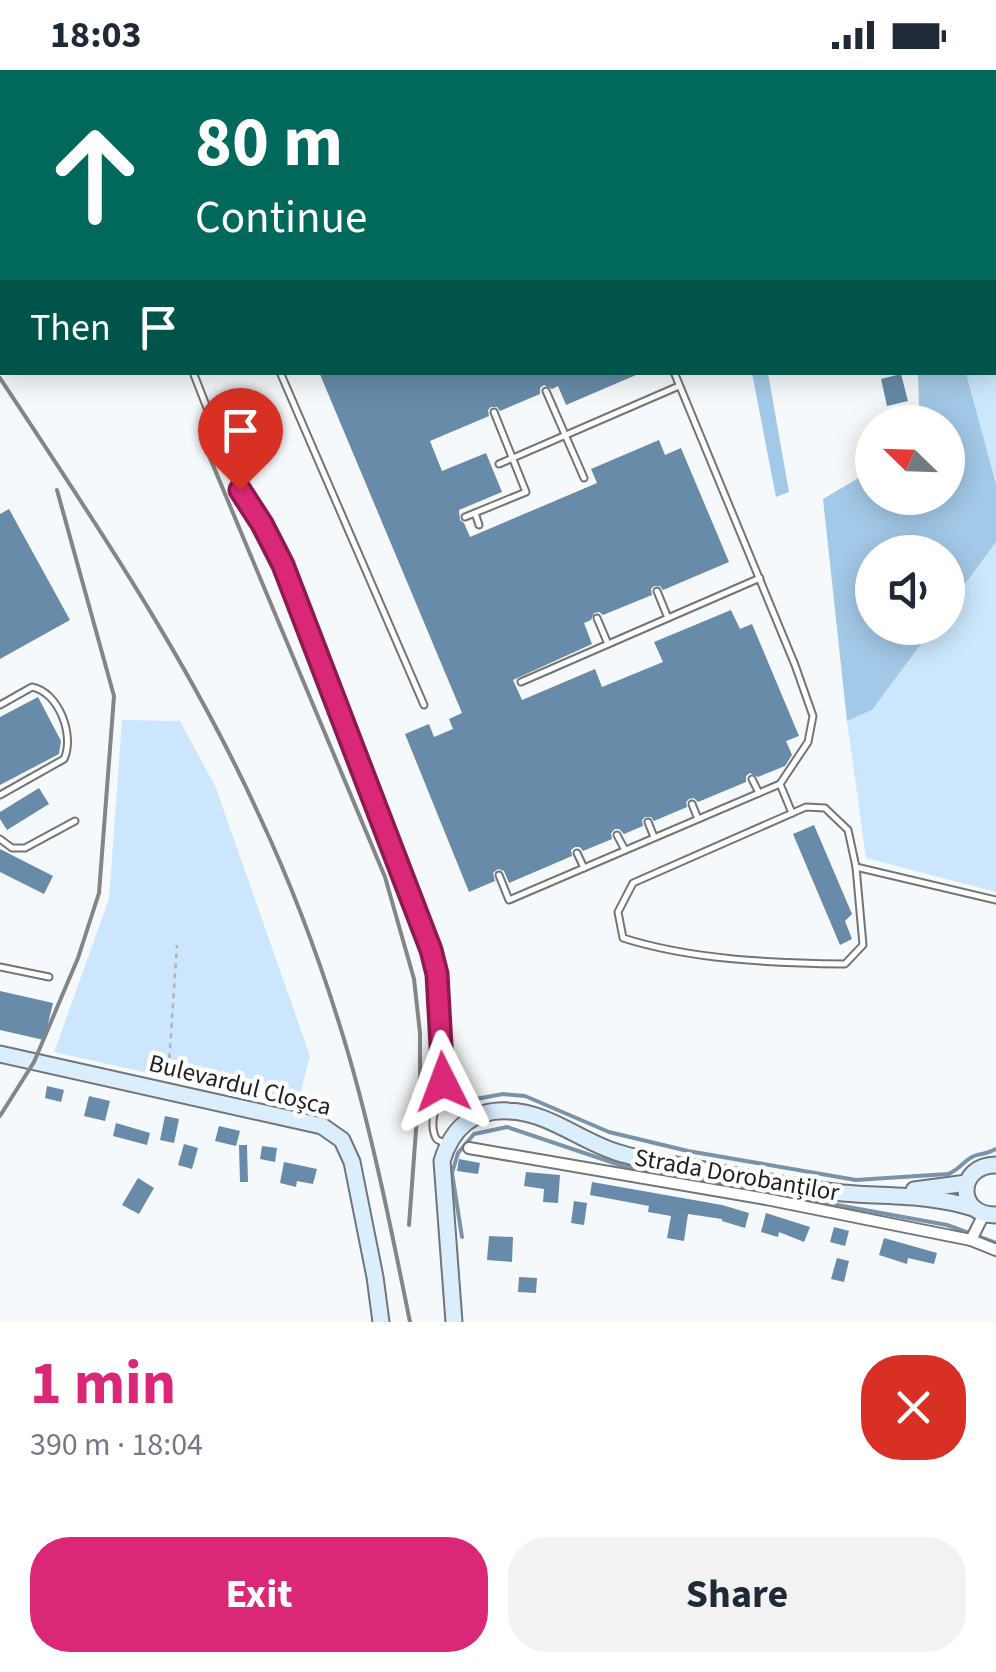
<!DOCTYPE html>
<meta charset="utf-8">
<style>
:root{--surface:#fff;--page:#f2f2f3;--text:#1f2937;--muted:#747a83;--accent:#db2777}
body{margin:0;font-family:"Source Sans 3",sans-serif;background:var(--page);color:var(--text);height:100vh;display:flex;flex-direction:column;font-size:38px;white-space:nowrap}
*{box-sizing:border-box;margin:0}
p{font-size:32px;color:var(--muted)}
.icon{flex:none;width:55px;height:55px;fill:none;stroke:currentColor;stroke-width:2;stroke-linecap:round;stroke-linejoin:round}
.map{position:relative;height:1252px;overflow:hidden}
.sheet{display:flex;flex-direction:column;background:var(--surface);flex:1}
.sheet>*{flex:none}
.hud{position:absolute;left:0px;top:0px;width:998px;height:305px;box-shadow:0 5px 25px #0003;background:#00695c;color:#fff;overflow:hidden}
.needle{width:65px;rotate:293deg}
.tools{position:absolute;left:855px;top:335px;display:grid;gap:20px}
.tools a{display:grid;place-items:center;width:110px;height:110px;border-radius:50%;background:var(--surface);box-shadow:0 5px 25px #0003;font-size:50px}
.pin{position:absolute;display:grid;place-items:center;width:85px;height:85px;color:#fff;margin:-102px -42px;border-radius:50% 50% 50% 0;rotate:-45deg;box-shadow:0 0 10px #0007}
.pin .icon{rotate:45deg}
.me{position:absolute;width:110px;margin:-55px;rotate:357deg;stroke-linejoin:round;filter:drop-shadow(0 0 8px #0008)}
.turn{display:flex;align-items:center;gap:35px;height:210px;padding:0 30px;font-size:45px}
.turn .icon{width:130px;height:130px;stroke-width:2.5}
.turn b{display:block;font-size:70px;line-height:85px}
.then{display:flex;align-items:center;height:95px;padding:0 30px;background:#0003;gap:20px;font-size:38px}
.round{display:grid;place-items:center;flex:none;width:105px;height:105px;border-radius:40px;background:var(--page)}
.summary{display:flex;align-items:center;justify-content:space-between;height:170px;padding:0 30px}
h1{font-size:60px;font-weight:700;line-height:75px;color:var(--accent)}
.action{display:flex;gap:20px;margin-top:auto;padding:20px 30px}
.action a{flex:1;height:115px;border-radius:40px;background:var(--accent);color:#fff;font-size:40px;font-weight:700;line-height:115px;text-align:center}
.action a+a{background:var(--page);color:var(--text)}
.status{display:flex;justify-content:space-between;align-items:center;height:70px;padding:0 50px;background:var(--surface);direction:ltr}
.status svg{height:28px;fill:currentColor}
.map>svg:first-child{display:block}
.green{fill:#cce7fd}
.forest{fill:#a3c9e8}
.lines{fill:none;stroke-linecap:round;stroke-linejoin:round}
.stream{stroke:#7994aa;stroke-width:4}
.building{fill:#678ba8}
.lane-casing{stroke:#727476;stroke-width:9}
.street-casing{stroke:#727476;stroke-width:14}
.secondary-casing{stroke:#727476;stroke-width:19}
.path{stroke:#b2b4b6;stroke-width:2.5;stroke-dasharray:5 5;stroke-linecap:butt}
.lane{stroke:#fff;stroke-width:5}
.street{stroke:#fff;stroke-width:10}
.secondary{stroke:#daeefd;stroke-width:15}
.rail{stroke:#848587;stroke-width:4}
.route-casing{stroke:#8e194d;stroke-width:25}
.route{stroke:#db2777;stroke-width:18}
.labels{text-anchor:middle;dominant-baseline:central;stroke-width:9;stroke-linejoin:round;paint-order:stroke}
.street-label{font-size:25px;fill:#202122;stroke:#fff}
</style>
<div class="status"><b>18:03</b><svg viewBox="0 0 49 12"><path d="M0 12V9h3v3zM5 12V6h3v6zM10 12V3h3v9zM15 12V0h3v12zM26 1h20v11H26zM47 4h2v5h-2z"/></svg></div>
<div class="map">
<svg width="996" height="1252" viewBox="0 0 996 1252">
<rect width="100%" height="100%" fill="#f6f9fb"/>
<g class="green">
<polygon points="995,137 996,138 996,414 966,303 995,302"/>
<polygon points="996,472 996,822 866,788 847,651 872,640 933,558 948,558 948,537"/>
<polygon points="122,650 180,651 216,718 310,986 297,1036 54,982 109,829"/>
</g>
<g class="forest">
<polygon points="752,303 768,303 789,422 776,427"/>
<polygon points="918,303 966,303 996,414 996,472 948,537 948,482 872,482 872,558 933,558 872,640 847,651 823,429 872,400 872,428 948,428 948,352 923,352 919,335"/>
</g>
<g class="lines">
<g class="stream">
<path d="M460 1045 457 1040 476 1029 503 1024 525 1026 609 1062 688 1081 856 1110 948 1104C959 1100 963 1091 974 1086 982 1083 988 1084 996 1079"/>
<polyline points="462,1167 452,1103 458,1083 474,1064 507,1057 623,1096 947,1155 996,1173"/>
</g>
</g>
<g class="building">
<polygon points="319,302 643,302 566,335 558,316 552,319 544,315 540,318 540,324 500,341 497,337 491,337 488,340 489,346 430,371 442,401 486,383 502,422 459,440 460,450 464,453 470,467 597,413 591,399 659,370 665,385 681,378 729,492 663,520 660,516 654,516 651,519 652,525 603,545 599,542 594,543 591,550 584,553 592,574 513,610 522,630 595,599 602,617 663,592 654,572 731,540 740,559 752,554 799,666 786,671 792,685 785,696 758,707 750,703 746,706 746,712 698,732 694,728 689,729 686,732 687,737 654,751 651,747 645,747 642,750 643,756 624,764 619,759 615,759 611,763 612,769 583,781 580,777 575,777 571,780 572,786 509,813 504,801 498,799 493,803 495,811 469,822 405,664 429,654 434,667 453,659 449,649 462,643"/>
<polygon points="901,304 908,331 887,336 881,309"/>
<polygon points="9,439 70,550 0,589 0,444"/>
<polygon points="38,627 61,671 59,684 0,715 0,647"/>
<polygon points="39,718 49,734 7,760 0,749 0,742"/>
<polygon points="814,755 852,844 845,851 852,869 840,875 793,764"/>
<polygon points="0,779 53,806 44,824 0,802"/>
<polygon points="0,921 53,933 44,970 0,960"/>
<polygon points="47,1016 64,1020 61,1032 45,1028"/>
<polygon points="89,1026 110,1031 105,1051 84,1046"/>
<polygon points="165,1046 179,1049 174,1073 160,1070"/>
<polygon points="116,1053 150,1063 147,1075 113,1066"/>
<polygon points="219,1056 240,1061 236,1076 215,1071"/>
<polygon points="184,1074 198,1078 192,1099 178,1095"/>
<polygon points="239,1075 247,1075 248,1112 240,1112"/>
<polygon points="262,1076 277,1078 275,1092 260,1089"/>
<polygon points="459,1089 480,1093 478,1104 457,1101"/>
<polygon points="284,1092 317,1099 313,1114 297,1111 296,1117 280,1113"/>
<polygon points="526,1102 560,1105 558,1133 543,1132 544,1119 524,1116"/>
<polygon points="138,1108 154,1118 139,1144 122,1135"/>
<polygon points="592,1112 722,1135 749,1143 745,1158 722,1151 722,1149 688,1144 684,1171 667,1168 671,1146 648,1142 649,1136 590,1125"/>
<polygon points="574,1131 587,1133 584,1155 571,1153"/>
<polygon points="766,1143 810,1157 804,1172 779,1162 778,1167 761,1162"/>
<polygon points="834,1157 849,1161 845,1176 830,1172"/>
<polygon points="489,1166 513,1167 512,1192 487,1190"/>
<polygon points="884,1168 937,1183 934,1194 908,1188 907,1194 879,1185"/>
<polygon points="837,1188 849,1191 844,1212 831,1209"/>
<polygon points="519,1207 537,1208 536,1223 518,1222"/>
</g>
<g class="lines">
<defs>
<g id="lane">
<polyline points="430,0 431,2"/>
<path d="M193 302 239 420 262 454 283 495 431 879C440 919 444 967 443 1008 442 1025 429 1046 434 1063 436 1071 438 1070 445 1073"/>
<polyline points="280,302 424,635"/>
<polyline points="674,302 795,595 813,646 808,672 780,714 792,743"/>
<polyline points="546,321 584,408"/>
<polyline points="499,394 679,316"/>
<polyline points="475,443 479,455"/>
<polyline points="465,447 526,422 494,342"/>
<polyline points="657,521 668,548"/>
<polyline points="597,548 608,574"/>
<polyline points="521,612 760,508"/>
<path d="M0 635 32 617C59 622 75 666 64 689L0 725"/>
<polyline points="752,709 759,723"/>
<polyline points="692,734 698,749"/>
<path d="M806 737 825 738 848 760 856 797 863 875 845 894C773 893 692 890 623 868L618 842 633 813Z"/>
<polyline points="648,752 654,767"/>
<polyline points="617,765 625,780"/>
<polyline points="0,769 12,778 25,778 75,751"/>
<polyline points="577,783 584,798"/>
<polyline points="856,797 996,830"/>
<polyline points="499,805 509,830 780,714"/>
<polyline points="0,897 49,907"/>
</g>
<g id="street">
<polyline points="189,0 193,2"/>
<polyline points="103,2 105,0"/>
<polyline points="315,2 316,0"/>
<polyline points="469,1078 766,1129 971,1170 996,1180"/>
<polyline points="971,1170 984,1144"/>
</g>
<g id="secondary">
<polyline points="0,984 322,1056 342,1070 352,1092 375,1207 381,1252"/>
<path d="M996 1095C956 1095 956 1146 996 1145"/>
<polyline points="914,1120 967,1113"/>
<path d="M454 1252 442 1091C452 1058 473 1039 509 1041 547 1042 581 1071 616 1082 643 1091 672 1094 699 1099 747 1108 795 1118 843 1123 887 1127 931 1124 973 1138"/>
</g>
</defs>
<use href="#lane" class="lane-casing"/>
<use href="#street" class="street-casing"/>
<use href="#secondary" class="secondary-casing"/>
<g class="path">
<polyline points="638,0 641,2"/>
<polyline points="900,0 901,2"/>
<polyline points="995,119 996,120"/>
<polyline points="0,208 2,210"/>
<polyline points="168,1008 177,875"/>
</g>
<use href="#lane" class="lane"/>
<use href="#street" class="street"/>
<use href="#secondary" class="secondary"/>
<g class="rail">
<path d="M0 308C93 449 189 591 259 745 295 822 325 904 349 986 374 1073 392 1163 410 1252"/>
<polyline points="205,376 385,807 414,909 420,963 420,1006 409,1155"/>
<polyline points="0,1046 34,992 78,888 99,823 114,626 57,420"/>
</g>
</g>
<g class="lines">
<defs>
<polyline id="route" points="240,420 262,454 283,495 431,880 437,904 443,1012"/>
</defs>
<use href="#route" class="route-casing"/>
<use href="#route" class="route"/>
</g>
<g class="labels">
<g class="street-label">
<text transform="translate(240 1015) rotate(14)">Bulevardul Cloșca</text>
<text transform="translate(737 1105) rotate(10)">Strada Dorobanților</text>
</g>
</g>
</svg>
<div class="tools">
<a><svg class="needle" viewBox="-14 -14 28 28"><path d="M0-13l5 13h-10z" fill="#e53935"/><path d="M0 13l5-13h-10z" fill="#747a83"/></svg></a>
<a><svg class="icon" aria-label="sound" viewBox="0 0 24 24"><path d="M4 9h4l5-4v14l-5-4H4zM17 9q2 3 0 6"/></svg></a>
</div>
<div class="pin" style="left:240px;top:420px;background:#d93025"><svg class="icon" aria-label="arrive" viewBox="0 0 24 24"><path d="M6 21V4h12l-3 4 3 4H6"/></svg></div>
<svg class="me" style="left:443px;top:1012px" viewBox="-20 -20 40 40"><path d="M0-17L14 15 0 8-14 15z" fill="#db2777" stroke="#fff" stroke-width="4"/></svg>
<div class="hud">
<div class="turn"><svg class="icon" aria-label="ahead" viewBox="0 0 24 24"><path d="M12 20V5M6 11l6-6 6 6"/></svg><div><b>80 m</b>Continue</div></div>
<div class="then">Then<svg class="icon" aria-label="arrive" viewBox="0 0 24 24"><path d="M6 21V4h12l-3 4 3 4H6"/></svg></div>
</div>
</div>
<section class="sheet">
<div class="summary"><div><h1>1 min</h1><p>390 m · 18:04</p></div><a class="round" style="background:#d93025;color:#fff"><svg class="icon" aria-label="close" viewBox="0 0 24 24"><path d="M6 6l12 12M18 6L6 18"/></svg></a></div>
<div class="action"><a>Exit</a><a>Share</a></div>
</section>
